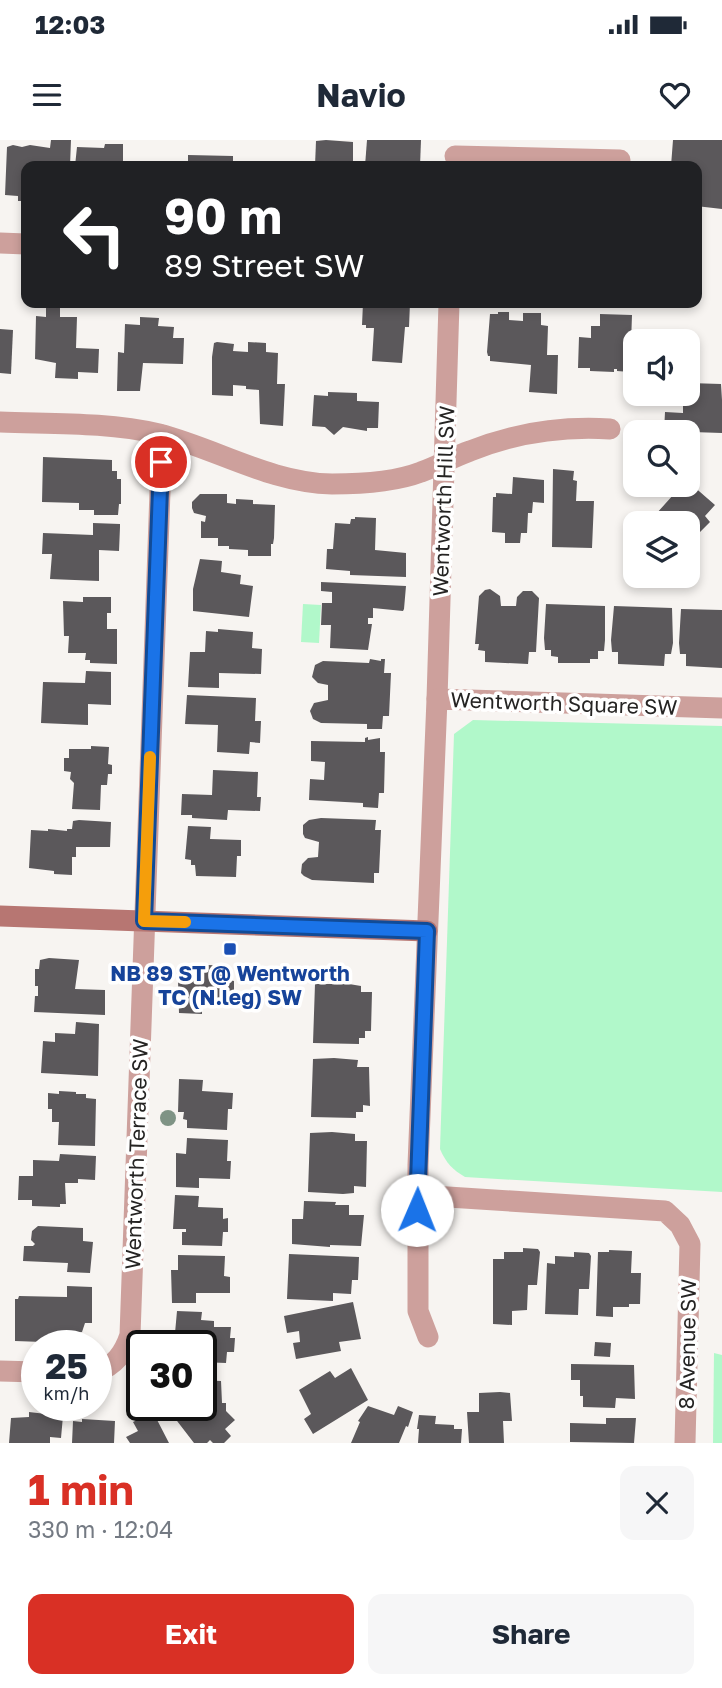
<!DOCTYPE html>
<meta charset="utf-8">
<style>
:root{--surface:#fff;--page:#f6f6f7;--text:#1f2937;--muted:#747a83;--accent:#d93025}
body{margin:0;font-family:"Golos Text",sans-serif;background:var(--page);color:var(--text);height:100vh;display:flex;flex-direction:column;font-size:26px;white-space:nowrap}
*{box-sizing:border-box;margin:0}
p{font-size:23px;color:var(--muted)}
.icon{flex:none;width:38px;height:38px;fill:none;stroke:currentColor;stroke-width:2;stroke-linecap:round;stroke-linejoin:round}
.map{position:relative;height:1303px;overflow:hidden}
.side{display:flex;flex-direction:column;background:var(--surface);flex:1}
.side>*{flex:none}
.hud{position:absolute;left:21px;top:21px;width:681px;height:147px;border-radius:14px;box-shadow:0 4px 10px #0003;background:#202124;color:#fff;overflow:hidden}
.fabs{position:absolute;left:623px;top:189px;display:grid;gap:14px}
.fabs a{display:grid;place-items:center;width:77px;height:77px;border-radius:14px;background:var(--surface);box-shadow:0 4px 10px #0003;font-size:35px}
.speed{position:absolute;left:21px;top:1190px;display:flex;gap:14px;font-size:35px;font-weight:700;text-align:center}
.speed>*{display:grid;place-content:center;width:91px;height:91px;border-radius:50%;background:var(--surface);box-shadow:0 4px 10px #0003;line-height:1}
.speed small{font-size:18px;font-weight:400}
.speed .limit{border:4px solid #111;border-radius:10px;background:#fff;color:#111}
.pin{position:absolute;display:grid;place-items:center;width:60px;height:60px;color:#fff;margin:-30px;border:4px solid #fff;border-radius:50%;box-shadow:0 2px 7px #0007}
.me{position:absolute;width:77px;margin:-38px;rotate:1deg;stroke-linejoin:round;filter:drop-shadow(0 0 5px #0008)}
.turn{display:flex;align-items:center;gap:24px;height:147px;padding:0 28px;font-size:32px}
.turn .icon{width:91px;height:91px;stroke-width:2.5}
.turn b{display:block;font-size:49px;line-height:60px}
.round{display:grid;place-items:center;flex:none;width:74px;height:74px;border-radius:14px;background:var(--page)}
.headline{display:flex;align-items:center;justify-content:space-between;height:119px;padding:0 28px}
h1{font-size:42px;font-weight:700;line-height:52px;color:var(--accent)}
.primary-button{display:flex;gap:14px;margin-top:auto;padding:14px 28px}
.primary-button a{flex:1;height:80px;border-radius:14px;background:var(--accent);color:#fff;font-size:28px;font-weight:700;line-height:80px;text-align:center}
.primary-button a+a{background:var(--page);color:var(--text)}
.status{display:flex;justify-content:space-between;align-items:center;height:49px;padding:0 35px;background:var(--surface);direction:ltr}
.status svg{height:19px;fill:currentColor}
header{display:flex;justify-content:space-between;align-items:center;height:91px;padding:0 28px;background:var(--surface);font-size:32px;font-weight:700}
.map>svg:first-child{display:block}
.green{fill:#b1f8ca}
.building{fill:#5b585b}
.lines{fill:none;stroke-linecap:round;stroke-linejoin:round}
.street{stroke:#cda09c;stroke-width:21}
.secondary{stroke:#b77672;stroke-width:21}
.tree{fill:#7f9385}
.route-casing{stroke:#114b97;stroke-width:18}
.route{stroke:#1a73e8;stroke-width:12}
.slow{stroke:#f59e0b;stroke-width:12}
.transit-dot{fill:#1a4fb4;stroke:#fff;stroke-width:2.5}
.labels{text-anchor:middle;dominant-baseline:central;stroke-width:7;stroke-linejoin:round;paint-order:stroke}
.street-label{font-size:21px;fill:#252423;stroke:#fff}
.transit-label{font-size:21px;font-weight:bold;fill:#164399;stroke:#fff}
</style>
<div class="status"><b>12:03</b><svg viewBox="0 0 49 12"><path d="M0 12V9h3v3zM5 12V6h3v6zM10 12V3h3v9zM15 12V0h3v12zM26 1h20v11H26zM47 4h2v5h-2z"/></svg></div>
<header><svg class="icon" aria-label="menu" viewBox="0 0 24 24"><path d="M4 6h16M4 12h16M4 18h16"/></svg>Navio<svg class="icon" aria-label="heart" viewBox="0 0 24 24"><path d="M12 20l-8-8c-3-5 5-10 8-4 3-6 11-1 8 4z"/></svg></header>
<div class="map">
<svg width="722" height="1303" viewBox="0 0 722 1303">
<rect width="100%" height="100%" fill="#f7f4f1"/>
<g class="green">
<polygon points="303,464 321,465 319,503 301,502"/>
<path d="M473 580 722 586V1052L465 1037C453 1030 446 1023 440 1009L454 594Z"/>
<polygon points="714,1213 722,1215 722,1303 713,1303"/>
</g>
<g class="building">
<polygon points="51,0 71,0 70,26 26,26 26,61 18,61 18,56 5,55 7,7 13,5 22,7 30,5 50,8"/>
<polygon points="326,0 353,2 353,26 315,26 316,1"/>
<polygon points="367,0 421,0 420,26 365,26"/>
<polygon points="673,0 722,0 722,69 696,66 696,26 671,26"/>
<polygon points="105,4 123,4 123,21 131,21 130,26 75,26 77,7 104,8"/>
<polygon points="188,15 233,16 233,26 188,26"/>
<polygon points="363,163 410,163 409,187 405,187 402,223 372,221 374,188 366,188 366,185 362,185"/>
<polygon points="46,167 60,168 60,177 77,177 76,208 99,209 98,233 78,232 78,239 55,238 56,223 35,219 36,176 46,177"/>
<polygon points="498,172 509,172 509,180 523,181 523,173 541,173 541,185 548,186 547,215 558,215 557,254 529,252 531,225 490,221 490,216 488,216 487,212 490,174 498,174"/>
<polygon points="600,174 632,175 630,232 617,231 617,229 614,229 614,232 590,231 590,228 578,228 579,197 591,198 591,186 600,186"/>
<polygon points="140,177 159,178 158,186 174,187 173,198 184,198 183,224 143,223 140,251 117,251 118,212 124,213 125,184 140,185"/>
<polygon points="0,189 13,190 11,234 0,233"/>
<polygon points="217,202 234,204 233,211 248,212 248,202 266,203 266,212 278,213 277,244 285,244 283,286 260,284 259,250 246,249 246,246 233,245 233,256 212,255 212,217 214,203"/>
<polygon points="689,243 721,244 722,260 722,293 692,292 692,305 688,305 688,292 664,292 665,272 683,273 683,254 688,254"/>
<polygon points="328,252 357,253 357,261 379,262 378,288 367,288 367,291 343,287 334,295 325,287 312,286 314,255 328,256"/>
<polygon points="43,317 112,320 112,331 117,331 117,339 121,339 121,364 119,364 118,375 94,375 94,370 79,370 79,363 42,362"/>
<polygon points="553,329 574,331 573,340 577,341 576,361 594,361 592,408 552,407"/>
<polygon points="688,334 696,341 692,345 715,365 705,376 710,382 697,395 691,389 688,393 688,383 662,383 656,374 674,354 664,345 688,345"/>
<polygon points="513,337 544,340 544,363 533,362 532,373 528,373 527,393 521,393 520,403 505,403 505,393 492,392 493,357 496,357 496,353 512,354"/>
<polygon points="200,354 227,354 227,363 236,364 236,359 253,360 253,364 275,365 274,398 273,404 271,404 271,416 248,416 248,410 229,409 229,406 218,406 218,398 201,398 201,381 205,382 206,376 194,373 192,368 192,362"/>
<polygon points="355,377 376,378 375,410 406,413 406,437 350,435 350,431 326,429 327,409 333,409 335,383 350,384 351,379 355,379"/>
<polygon points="93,383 120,384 120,387 119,411 99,410 99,441 50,439 52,414 42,414 43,393 93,395"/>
<polygon points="200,419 222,421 221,432 241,435 240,444 253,446 249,477 193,471 193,449"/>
<polygon points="321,442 406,446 404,469 403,471 373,468 373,478 368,478 368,484 372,484 368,510 330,508 331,485 321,485 322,463 332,463 332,452 321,451"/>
<polygon points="490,449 500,456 501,466 516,466 517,457 523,451 532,451 539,458 536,512 529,512 528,524 485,522 485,511 478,510 479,504 475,504 479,456 485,450"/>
<polygon points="83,457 111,457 111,473 107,473 107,489 117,489 117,524 90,523 90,520 85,520 86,513 68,513 69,496 64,496 63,461 83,462"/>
<polygon points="546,464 605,466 605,500 604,511 598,511 598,519 590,519 590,523 558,523 558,517 551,516 551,510 545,510 544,498"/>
<polygon points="614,466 672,468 673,503 671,514 665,514 664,526 618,524 618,512 612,512 611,500"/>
<polygon points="681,469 722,470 722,528 686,526 686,514 680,514 679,503"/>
<polygon points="218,489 253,492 252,508 262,509 261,534 219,533 219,548 188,547 190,512 205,512 206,491 218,492"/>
<polygon points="370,519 381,521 381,519 385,519 384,533 391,533 389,576 383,576 382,589 367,589 367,584 321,583 313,579 310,571 314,563 328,560 328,545 318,543 312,537 315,525 323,521 369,523"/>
<polygon points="86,531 111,532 111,565 88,564 88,585 41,583 43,542 85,543"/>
<polygon points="187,555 256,558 255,581 261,581 260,603 250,602 249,614 217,612 218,585 185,584"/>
<polygon points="368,597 368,600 380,598 380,612 385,612 384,653 379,653 378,668 363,667 363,663 309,660 310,639 324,640 325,622 311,621 311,601 365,602 365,598"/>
<polygon points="91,606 109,607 108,624 112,625 112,634 108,634 107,645 101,645 100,670 72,669 74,643 70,639 71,632 64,631 64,618 69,618 69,609 91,609"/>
<polygon points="213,630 258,632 257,657 261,657 260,671 228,670 227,680 192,678 192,675 181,675 182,654 212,655"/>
<polygon points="321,678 376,680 375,690 381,690 379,733 374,733 374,743 312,740 304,736 301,733 302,724 308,718 318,717 319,702 305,698 303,694 303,685 309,680"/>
<polygon points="79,680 111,682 110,707 76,707 76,717 72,717 72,735 54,734 54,731 29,728 31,690 48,691 48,689 67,691 67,689 72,689 73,681"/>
<polygon points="188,686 211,687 210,699 241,700 241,716 237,716 236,737 196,736 195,725 191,725 191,720 185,719"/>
<polygon points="49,818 79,820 75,849 105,850 105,875 34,872 35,856 38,856 38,846 35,846 35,829 39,829 40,820"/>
<polygon points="188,824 229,826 229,840 234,841 234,855 229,854 228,865 202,864 202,874 179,873 178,840 192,841 192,838 188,838"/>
<polygon points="315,844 349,844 361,846 361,852 372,852 371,891 365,891 365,898 359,898 359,904 313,903"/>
<polygon points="76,882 99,884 98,936 41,933 43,901 55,902 55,893 75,894"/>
<polygon points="334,918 358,920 357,927 369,927 370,966 363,965 363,972 356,972 356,978 311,977 313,919"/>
<polygon points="179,939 203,940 202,951 233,953 232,969 228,969 227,990 187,988 187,980 183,979 184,972 178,972"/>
<polygon points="59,951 76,952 76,954 86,954 86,958 96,959 95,1006 58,1005 59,982 52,982 52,969 48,969 48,953 59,954"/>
<polygon points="332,992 355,994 355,1001 367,1001 366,1047 354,1046 354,1053 343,1054 308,1052 310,993"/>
<polygon points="187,998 228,1000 227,1021 231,1021 230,1039 199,1038 199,1048 176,1047 176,1013 186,1014"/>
<polygon points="60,1014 96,1016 95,1040 78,1039 78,1043 65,1043 66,1064 60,1064 60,1067 32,1066 32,1060 18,1060 19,1036 33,1036 33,1020 59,1021"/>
<polygon points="175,1055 199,1056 198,1067 223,1068 223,1079 228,1078 228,1092 223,1092 222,1106 182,1105 182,1092 186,1092 186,1089 173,1089"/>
<polygon points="304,1061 336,1062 335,1065 349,1065 349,1075 364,1075 361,1106 330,1105 330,1107 292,1104 292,1079 303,1079"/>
<polygon points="38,1086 83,1088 83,1101 93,1102 90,1133 67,1132 68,1123 23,1121 24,1106 33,1106 35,1104 31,1100 32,1091"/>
<polygon points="523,1108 538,1109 540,1112 537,1145 528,1145 527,1170 512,1171 512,1185 493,1184 493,1119 504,1119 504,1112 523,1112"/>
<polygon points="609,1110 632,1111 631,1133 641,1133 640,1164 629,1164 629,1167 613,1167 613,1177 596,1176 598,1112 609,1112"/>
<polygon points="574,1112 589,1113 591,1116 589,1149 579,1149 578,1175 545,1174 547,1123 555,1124 555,1116 574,1117"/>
<polygon points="289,1114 359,1117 358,1140 352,1140 351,1154 333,1153 333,1161 287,1159"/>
<polygon points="178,1115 225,1116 224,1136 230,1137 230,1153 196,1153 196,1163 172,1163 171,1130 178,1130"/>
<polygon points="67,1146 92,1147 92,1183 85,1183 82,1192 70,1194 70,1203 15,1201 15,1159 18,1159 19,1156 67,1157"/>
<polygon points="353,1162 361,1199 339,1202 341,1211 296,1219 293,1203 300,1202 299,1191 287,1193 284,1176"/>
<polygon points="177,1171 202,1172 201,1180 214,1181 214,1187 231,1187 230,1198 235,1198 234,1212 227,1212 226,1223 201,1222 201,1206 174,1204"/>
<polygon points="595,1202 611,1203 610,1217 594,1216"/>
<polygon points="571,1224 634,1225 635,1259 616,1258 615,1268 583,1267 583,1256 580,1256 580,1240 571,1240"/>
<polygon points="351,1228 368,1260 313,1294 304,1279 311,1274 299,1250 330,1231 335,1238"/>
<polygon points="201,1240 221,1241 222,1263 226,1263 226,1271 235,1280 225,1289 231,1296 224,1303 213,1303 210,1300 207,1303 194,1303 174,1277 188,1265 201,1265"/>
<polygon points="500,1252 510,1253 512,1281 503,1281 504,1303 469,1303 467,1272 479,1272 479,1253"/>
<polygon points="368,1266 394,1275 398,1266 413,1272 408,1287 406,1286 399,1303 351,1303 360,1282 358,1281"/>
<polygon points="29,1272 63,1276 61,1298 50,1297 50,1303 9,1303 11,1278 29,1277"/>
<polygon points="153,1272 169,1303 130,1303 126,1297 138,1291 133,1282"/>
<polygon points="419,1275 436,1276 435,1284 454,1285 454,1289 462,1289 461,1303 418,1303 419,1289 417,1289"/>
<polygon points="606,1278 636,1278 634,1303 570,1302 570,1283 606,1284"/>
<polygon points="82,1279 115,1281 114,1303 72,1303 73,1281 82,1282"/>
</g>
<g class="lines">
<g class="street">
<polyline points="455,16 620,20"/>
<polyline points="0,103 26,104"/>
<path d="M0 282C52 284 108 282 159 294 217 309 271 343 332 344 360 344 395 342 421 332 438 326 453 317 470 311 515 293 562 286 610 289"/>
<polyline points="437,559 449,163"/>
<polyline points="417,1055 665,1071 680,1085 690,1104 685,1303"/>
<polyline points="428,1197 418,1171 418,1025 437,559 722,568"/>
<polyline points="0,1231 37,1232"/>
<path d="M96 1232C115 1226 124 1213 130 1195L162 295"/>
</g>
<polyline class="secondary" points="0,776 427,791"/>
</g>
<circle class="tree" cx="168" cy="978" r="8"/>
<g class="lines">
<defs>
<polyline id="route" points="161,322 144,781 427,791 417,1070"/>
</defs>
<use href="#route" class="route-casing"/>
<use href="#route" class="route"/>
<polyline class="slow" points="150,617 144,781 185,782"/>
</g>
<rect class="transit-dot" x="223" y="802" width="14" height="14" rx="3.5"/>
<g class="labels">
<g class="street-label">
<text transform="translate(443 361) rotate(-88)">Wentworth Hill SW</text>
<text transform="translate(564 563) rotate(2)">Wentworth Square SW</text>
<text transform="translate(136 1014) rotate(-88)">Wentworth Terrace SW</text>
<text transform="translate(687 1204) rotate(-89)">8 Avenue SW</text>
</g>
<g class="transit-label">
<text x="230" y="833">NB 89 ST @ Wentworth<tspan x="230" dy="24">TC (N.leg) SW</tspan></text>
</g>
</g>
</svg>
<div class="fabs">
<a><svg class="icon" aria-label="sound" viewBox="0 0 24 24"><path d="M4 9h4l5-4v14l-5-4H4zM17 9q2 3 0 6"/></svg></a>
<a><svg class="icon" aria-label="search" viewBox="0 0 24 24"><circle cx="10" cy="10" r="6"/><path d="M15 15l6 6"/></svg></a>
<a><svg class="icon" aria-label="layers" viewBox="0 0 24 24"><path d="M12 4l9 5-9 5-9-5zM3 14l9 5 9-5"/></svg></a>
</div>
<div class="speed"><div>25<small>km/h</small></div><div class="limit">30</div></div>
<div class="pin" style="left:161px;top:322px;background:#d93025"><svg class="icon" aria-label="arrive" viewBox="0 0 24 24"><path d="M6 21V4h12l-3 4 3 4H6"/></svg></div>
<svg class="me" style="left:417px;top:1070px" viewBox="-20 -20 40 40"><circle r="19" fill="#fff"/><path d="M0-13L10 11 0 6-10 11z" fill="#1a73e8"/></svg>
<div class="hud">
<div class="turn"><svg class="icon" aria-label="left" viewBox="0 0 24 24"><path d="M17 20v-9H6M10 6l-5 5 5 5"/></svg><div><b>90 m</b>89 Street SW</div></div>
</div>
</div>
<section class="side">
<div class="headline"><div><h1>1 min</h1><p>330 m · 12:04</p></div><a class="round"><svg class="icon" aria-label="close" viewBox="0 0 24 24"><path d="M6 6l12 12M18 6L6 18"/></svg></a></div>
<div class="primary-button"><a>Exit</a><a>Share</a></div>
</section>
